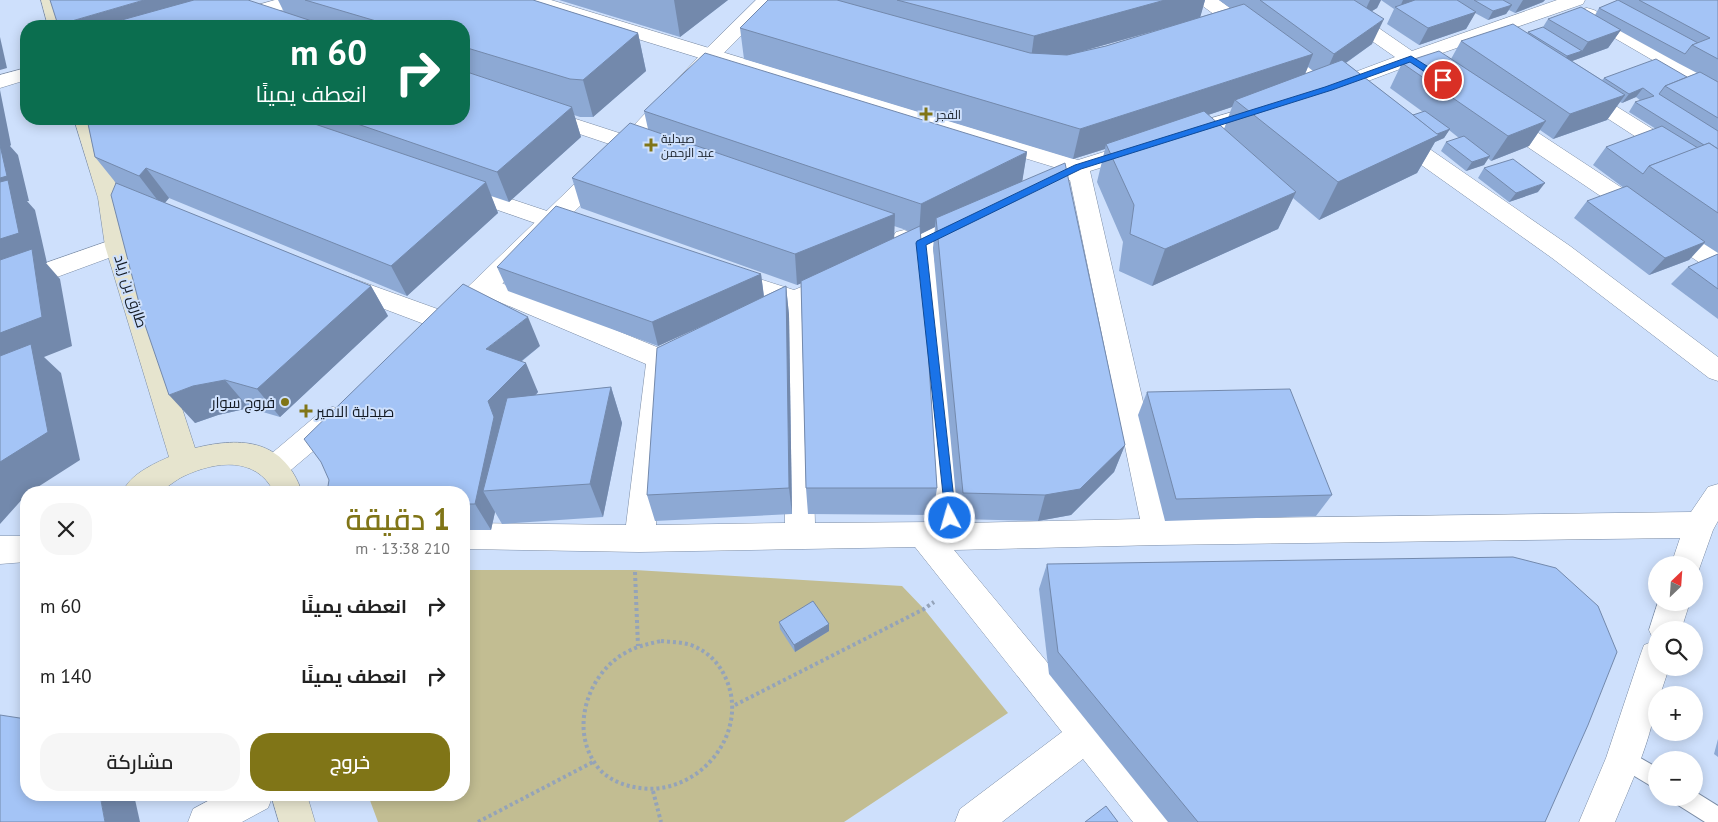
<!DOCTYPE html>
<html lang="ar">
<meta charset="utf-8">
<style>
:root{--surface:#fff;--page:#f6f6f6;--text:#222;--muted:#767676;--accent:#807517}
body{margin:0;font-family:"PT Sans",Cairo,sans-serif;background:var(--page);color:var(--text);direction:rtl;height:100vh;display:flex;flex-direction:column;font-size:19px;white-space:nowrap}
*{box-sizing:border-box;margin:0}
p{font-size:16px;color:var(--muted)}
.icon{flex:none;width:28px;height:28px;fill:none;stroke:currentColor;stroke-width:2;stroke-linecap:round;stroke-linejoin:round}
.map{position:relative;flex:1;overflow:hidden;direction:ltr}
.sheet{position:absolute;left:20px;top:486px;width:450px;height:315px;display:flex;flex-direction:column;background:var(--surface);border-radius:20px;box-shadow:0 2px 12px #0003;direction:rtl}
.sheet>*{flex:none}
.guide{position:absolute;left:20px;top:20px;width:450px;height:105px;border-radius:20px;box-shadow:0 2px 12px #0003;direction:rtl;background:#0b6e4f;color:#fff;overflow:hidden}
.needle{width:32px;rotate:25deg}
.buttons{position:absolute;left:1648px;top:556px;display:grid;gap:10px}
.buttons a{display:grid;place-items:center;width:55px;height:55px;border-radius:50%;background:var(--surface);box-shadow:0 2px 12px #0003;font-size:25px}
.pin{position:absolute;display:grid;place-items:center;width:42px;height:42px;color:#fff;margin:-21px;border:2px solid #fff;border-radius:50%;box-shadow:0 1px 5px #0007}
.me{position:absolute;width:55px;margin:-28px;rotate:354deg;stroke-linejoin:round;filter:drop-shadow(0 0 4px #0008)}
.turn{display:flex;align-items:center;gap:18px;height:105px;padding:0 20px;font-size:22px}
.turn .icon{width:65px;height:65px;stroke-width:2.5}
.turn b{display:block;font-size:35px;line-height:42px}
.round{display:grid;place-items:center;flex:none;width:52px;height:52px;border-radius:20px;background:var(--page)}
.summary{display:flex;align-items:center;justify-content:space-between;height:85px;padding:0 20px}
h1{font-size:30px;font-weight:600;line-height:38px;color:var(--accent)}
.button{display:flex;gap:10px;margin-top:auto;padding:10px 20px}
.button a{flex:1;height:58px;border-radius:20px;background:var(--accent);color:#fff;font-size:20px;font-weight:600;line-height:58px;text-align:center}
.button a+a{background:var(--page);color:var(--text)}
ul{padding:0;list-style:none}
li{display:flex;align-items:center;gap:15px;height:70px;padding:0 20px}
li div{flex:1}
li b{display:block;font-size:19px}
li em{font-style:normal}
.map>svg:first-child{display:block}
.green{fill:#c2bd92}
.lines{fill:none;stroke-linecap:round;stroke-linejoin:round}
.service-casing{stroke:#7b8ca5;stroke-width:2}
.minor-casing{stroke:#7b8ca5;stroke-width:1}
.tertiary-casing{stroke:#7b8ca5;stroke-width:1}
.secondary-casing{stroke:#7b8ca5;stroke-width:1}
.path{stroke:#94a3b9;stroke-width:4;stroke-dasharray:3 3;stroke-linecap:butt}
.service{fill:#fff;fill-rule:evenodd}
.minor{fill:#fff;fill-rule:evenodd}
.tertiary{fill:#fff;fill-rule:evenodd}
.secondary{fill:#e6e4ce;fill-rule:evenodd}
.wall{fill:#8da9d4;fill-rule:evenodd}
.shaded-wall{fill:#7389ac}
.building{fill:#a4c4f6;stroke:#7389ac}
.route{fill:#1a73e8;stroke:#114b97}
.poi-dot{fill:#807517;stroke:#cee0fc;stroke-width:2}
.labels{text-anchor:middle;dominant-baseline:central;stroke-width:4;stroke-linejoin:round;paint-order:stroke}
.far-poi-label{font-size:12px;fill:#141b24;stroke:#cee0fc;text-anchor:start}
.street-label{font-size:15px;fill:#141b24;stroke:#cee0fc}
.poi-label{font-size:15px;fill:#141b24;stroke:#cee0fc;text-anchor:end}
</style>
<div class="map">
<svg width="1718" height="822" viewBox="0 0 1718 822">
<rect width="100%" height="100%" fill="#cee0fc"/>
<polygon class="green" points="464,570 635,570 902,586 924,609 1008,713 844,822 378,822 368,795 464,795"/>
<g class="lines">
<defs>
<g id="service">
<polygon points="1623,748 1656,767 1656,789 1616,765 1613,758 1616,751"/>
<polygon points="1694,791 1718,806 1718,822 1705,822 1678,805 1675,798 1694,798"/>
</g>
<g id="minor">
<polygon points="275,0 305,0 303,4 224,26 194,26 197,22"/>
<path d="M522 0H551L1078 160 1139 141 1147 143 1150 148 1147 153 1090 171 1170 519 1691 512 1708 487 1718 484V521L1713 530 1697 575 1694 576V565H1671L1680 538 1158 545 954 550 1169 809 1174 822H1133L1083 759 1002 822H955L960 809 1062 732 915 547 639 552 464 549V523L626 525 646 364 476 292 473 286 476 280 485 277 494 280 669 352 673 359 656 525 785 523 783 315 753 327 744 325 740 318 744 311 770 300 719 284 716 278 719 272 728 269 794 290 835 273 844 276 847 282 844 288 808 304 815 523 935 522 910 257 888 267 879 264 876 258 879 252 897 244 892 238 896 232 904 230 918 234C935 226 959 209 977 214L981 220 977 226 933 247 966 523 1140 519 1070 180C1056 187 1041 197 1026 193L1023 188 1026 183 1057 168 524 4Z"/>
<path d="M1198 0H1219L1331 81 1395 57 1319 4 1317 0H1338L1412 51 1557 0H1585L1583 4 1425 59 1433 67 1430 71 1423 73 1408 66 1344 90 1347 95 1344 99C1334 102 1330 98 1321 93L1200 4Z"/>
<polygon points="1587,8 1594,10 1718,81 1718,96 1711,94 1580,18 1578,14 1580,10"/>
<polygon points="26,68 26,80 0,88 0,75"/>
<polygon points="1580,86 1587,88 1718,170 1718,187 1710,185 1573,96 1570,92 1573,88"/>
<polygon points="1263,103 1270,104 1273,109 1270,114 1182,141 1174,139 1171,134 1174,129"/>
<polygon points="542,108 656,145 659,150 656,155 648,157 535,119 531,114 535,109"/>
<polygon points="1503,113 1511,115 1718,251 1718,272 1709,269 1495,125 1492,120 1495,115"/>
<polygon points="1397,130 1405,132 1570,246 1718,357 1718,381 1709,378 1552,258 1389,142 1386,137 1389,132"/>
<polygon points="457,181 583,223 587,229 583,235 575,237 449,193 446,188 449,183"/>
<polygon points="117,238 125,240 129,246 125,252 0,298 0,279"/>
<polygon points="343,275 457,316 461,323 457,330 448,333 334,290 331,284 334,278"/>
<path d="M1658 602H1690L1681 630H1656V668H1669L1660 695H1656C1656 731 1629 788 1615 822H1579L1606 758 1640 656 1644 645 1654 641 1649 630Z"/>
<polygon points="219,795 273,795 268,808 242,822 188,822 193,809"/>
</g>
<g id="tertiary">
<polygon points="756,0 776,0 718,59 637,149 461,325 452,327 443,325 439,318 443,311 621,139 704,51"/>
<polygon points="333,407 343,410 347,418 343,426 285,475 275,479 265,475 261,467 265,459 323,410"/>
<polygon points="0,536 26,536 26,562 0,564"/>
</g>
<g id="secondary">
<polygon points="41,0 59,0 66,26 48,26"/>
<path d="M74 119H95L120 198 129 246 195 448C243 436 284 440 302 492H274C256 456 216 461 184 476 175 480 165 490 157 492 148 496 133 492 123 492 129 475 153 464 169 457L105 246 98 198Z"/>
<polygon points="271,795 307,795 315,822 279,822"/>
</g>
</defs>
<use href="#service" class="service-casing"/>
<use href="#minor" class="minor-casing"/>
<use href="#tertiary" class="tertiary-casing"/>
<use href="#secondary" class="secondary-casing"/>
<g class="path">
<polyline points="635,572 638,646"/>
<path d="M661 641C671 642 681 642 691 645 709 652 720 664 727 681 749 736 697 796 640 788 625 786 611 781 600 770 568 733 586 675 625 653 637 646 648 644 661 641Z"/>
<polyline points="735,705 924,609 934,602"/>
<polyline points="653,791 661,822"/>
<polyline points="478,822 593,762"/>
</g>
<use href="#service" class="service"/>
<use href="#minor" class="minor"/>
<use href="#tertiary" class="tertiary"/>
<use href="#secondary" class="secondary"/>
</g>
<g class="wall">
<polygon points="278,0 533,0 638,33 646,71 593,117 580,117 574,115 581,137 509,202 491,196 498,213 407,296 169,198 165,203 371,286 388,316 280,417 249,408 218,415 195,423 116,183 95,157 87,119 464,119 464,26 59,26 284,12"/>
<polygon points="559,0 728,0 680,37"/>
<path d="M768 0H1205L1200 17 1230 8 1219 0H1545L1543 2 1515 13 1509 10 1506 14 1488 20 1475 13 1466 29 1419 45 1387 24 1394 9 1381 0 1377 8 1372 11V44L1346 63 1413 115 1423 112 1390 88 1402 63 1451 59 1461 41 1527 33 1528 32 1543 27 1548 19 1595 15 1599 8 1618 0H1718V253L1704 244 1689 260 1649 275 1574 218 1587 201 1624 188 1593 165 1606 147 1656 129 1629 112 1635 102 1641 101 1636 97 1622 103 1620 102 1607 120 1553 139 1540 130 1529 146 1491 161 1488 158 1484 165 1466 171 1441 151 1446 142 1459 138 1449 130 1444 138 1435 142 1417 173 1319 220 1293 198 1278 229 1152 286 1119 271 1123 242 1097 182 1105 149 1073 159 744 59 740 28ZM1169 27 1106 46 1082 51ZM1620 31 1678 63 1697 73 1687 77 1604 78 1602 80 1572 61 1608 48ZM1308 67 1313 71 1305 74ZM1232 107 1224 129 1208 115Z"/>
<path d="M644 111 1027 152 1022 181 1125 445 1114 472 1071 515 1038 521 958 519 933 248 935 227 920 234 937 488 933 515 808 514 806 488 801 283 797 285 581 208 572 178 648 129ZM894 226 909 231 894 238Z"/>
<polygon points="1484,168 1538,192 1509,202 1478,178"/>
<polygon points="1718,254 1718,319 1671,284 1688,267"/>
<polygon points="497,267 761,274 764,296 786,286 789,315 792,514 655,521 647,495 711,322 658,346 508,291"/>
<polygon points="540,346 521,362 538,392 536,395 611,387 622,423 603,517 502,524 495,512 491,530 464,530 464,492 329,480"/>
<polygon points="1147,392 1332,495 1316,516 1165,521 1138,415"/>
<polygon points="1047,564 1545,822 1168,822 1049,674 1039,589"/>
<polygon points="779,622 829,631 795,652 780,629"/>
<polygon points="1718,739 1718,757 1714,754"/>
</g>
<g class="shaded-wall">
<polygon points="144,0 195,0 154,26 59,26 58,25"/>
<polygon points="674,0 728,0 680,37"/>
<polygon points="1165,0 1205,0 1200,18 1030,66 1034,36"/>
<polygon points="1370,0 1381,0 1377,8 1362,17"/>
<polygon points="1403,0 1432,0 1399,9"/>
<polygon points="1523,0 1545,0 1543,2 1515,13"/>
<polygon points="1512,5 1506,14 1488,20 1493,11"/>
<polygon points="1476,12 1466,29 1419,45 1428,28"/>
<polygon points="1384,19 1372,44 1323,79 1334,54"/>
<polygon points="1621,30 1608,48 1561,65 1567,56 1582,51 1588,42"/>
<polygon points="638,33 646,71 593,117 583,80"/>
<polygon points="0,37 7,68 0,70"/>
<polygon points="1313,54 1301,84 1235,100 1232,107 1108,148 1106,144 1105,149 1073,159 1080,129"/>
<polygon points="1643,88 1636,97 1622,103 1629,94"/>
<polygon points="0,90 11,145 10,146 18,155 29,201 27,201 35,210 47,263 46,263 60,279 72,346 44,357 61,373 80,460 30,492 26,492 26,495 0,524"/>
<polygon points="1625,95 1607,120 1553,139 1570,114"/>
<polygon points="572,107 581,137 509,202 497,172"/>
<polygon points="1546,121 1529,146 1491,161 1508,136"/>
<polygon points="1450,129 1444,138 1435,142 1417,173 1319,220 1338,182 1434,135"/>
<polygon points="1027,152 1022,183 936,218 935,227 919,235 921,204"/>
<polygon points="1490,156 1484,165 1466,171 1472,162"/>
<polygon points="146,168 169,198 162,206 139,176"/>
<polygon points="486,182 498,213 407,296 391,266"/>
<polygon points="1545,183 1538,192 1509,202 1516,193"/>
<polygon points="1296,192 1278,229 1152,286 1165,249"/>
<polygon points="895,214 894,244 797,285 795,254"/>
<polygon points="1705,242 1689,260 1649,275 1665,258"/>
<polygon points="761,274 764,298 658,346 652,322"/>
<polygon points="371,286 388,316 280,417 257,389"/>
<polygon points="786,286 789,315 792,514 789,488"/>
<polygon points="528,317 540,346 500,378 486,349"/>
<polygon points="526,363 538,392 503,429 483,491 495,512 491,530 475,504 488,401"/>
<polygon points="225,380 249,408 218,415 195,423 169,395 193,386"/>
<polygon points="611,387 622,423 603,517 590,484"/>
<polygon points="1125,445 1114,472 1071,515 1038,521 1045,495"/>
<polygon points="829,624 829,631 795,652 794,645"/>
<polygon points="100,795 134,795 140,822 105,822"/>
</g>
<g class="building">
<polygon points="50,0 144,0 58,25"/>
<polygon points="194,0 248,0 327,26 106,26 111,23"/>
<polygon points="305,0 533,0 638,33 583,80 570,79 464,47 464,26 393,26"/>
<polygon points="768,0 837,0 1030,53 1067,55 1106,46 1244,4 1313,54 1080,129 740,28"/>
<polygon points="897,0 1165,0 1034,36"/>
<polygon points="1260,0 1354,0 1384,19 1334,54"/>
<polygon points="1415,0 1457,0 1476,12 1428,28 1395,7"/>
<polygon points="1474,0 1503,0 1512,5 1493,11"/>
<polygon points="1618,0 1698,43 1692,45 1685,54 1599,8"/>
<polygon points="1639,0 1718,0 1718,59 1692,45 1710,38"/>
<polygon points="1581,7 1621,30 1588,42 1548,19"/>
<polygon points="1513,24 1625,95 1570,114 1461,41"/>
<polygon points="1543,27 1582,51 1567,56 1528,32"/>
<polygon points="1439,51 1546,121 1508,136 1402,63"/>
<polygon points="705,53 1027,152 921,204 644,111"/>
<polygon points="1656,59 1687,77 1665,86 1659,94 1718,131 1718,149 1709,143 1704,145 1635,102 1654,96 1643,88 1629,94 1604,78"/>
<polygon points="1342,60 1439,135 1338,182 1235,100"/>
<polygon points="464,71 572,107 497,172 343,119 464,119"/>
<polygon points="1700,72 1718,82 1718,118 1665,86"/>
<polygon points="1204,111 1296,192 1165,249 1130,234 1134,205 1106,144"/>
<polygon points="1425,111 1450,129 1437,134 1413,115"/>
<polygon points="87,119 300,119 486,182 391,266 146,168 139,176 95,157"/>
<polygon points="630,123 895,214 795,254 572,178"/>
<polygon points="1662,126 1698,148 1649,166 1643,174 1606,147"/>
<polygon points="1464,136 1490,156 1472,162 1446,142"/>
<polygon points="1709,143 1718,149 1718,213 1649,166"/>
<polygon points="0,145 7,176 0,178"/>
<polygon points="1513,159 1545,183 1516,193 1484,168"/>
<polygon points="1065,163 1125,445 1080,489 1045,495 963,493 936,218"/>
<polygon points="8,180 19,233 0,239 0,182"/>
<polygon points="116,183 371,286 257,389 225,380 193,386 169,395 144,322 111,195"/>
<polygon points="1627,186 1705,242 1665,258 1587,201"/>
<polygon points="556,206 761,274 652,322 497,267"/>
<polygon points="920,226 937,488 806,488 801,281"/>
<polygon points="32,249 42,317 0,333 0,260"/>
<polygon points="1718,254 1718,289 1688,267"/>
<polygon points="463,284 528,317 486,349 526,363 488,401 494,417 475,504 464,504 464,492 327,492 329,480 321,462 304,439"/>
<polygon points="786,286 789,488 647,495 657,348"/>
<polygon points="31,344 48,432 0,462 0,356"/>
<polygon points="611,387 590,484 483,491 507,398"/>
<polygon points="1290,389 1332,495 1176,499 1147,392"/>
<polygon points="1513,557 1556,568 1598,606 1617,652 1588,725 1545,822 1198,822 1058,652 1047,564"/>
<polygon points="813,601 829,624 794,645 779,622"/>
<polygon points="0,715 26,719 26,795 100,795 105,822 0,822"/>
<polygon points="1106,806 1118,822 1085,822"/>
</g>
<polygon class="route" points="1411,56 1446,78 1446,82 1440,82 1410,62 1332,90 1081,169 926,245 956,518 955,522 950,523 946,522 916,243 917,241 1075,165 1325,87"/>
<g class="poi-dot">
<path d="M923.5 106.5h5v5h5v5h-5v5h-5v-5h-5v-5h5z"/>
<path d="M648.5 137.5h5v5h5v5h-5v5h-5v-5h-5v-5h5z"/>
<circle cx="285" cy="402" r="5"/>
<path d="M303.5 403.5h5v5h5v5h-5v5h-5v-5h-5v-5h5z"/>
</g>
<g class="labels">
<g class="far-poi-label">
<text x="936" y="114">الفجر</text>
<text x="661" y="138">صيدلية<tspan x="661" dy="14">عبد الرحمن</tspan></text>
</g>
<g class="street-label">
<text transform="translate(131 291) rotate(72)">طارق بن زياد</text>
</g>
<g class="poi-label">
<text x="275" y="402">فروج سوار</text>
<text x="316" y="411" text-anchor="start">صيدلية الامير</text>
</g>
</g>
</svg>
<div class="buttons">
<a><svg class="needle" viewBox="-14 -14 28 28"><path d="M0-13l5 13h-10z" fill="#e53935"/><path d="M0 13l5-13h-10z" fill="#767676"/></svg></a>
<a><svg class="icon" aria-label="search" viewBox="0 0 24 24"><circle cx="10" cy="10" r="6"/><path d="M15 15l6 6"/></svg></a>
<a>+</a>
<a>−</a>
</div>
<div class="pin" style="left:1443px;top:80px;background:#d93025"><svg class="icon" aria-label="arrive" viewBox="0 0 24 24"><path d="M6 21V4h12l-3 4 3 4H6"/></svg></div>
<svg class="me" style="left:950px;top:518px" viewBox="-20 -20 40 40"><circle r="17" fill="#1a73e8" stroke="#fff" stroke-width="3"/><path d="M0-11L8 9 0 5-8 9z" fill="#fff"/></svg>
<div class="guide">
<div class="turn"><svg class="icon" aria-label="right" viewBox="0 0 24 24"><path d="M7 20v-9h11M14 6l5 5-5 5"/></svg><div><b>60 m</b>انعطف يمينًا</div></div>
</div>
<section class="sheet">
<div class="summary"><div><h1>1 دقيقة</h1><p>210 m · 13:38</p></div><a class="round"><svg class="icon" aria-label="close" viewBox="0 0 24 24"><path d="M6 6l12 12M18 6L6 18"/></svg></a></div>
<ul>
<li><svg class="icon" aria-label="right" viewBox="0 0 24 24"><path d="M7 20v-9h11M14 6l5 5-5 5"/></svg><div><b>انعطف يمينًا</b></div><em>60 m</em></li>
<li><svg class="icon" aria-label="right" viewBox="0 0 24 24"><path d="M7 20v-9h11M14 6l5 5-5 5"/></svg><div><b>انعطف يمينًا</b></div><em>140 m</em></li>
</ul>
<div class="button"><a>خروج</a><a>مشاركة</a></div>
</section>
</div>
